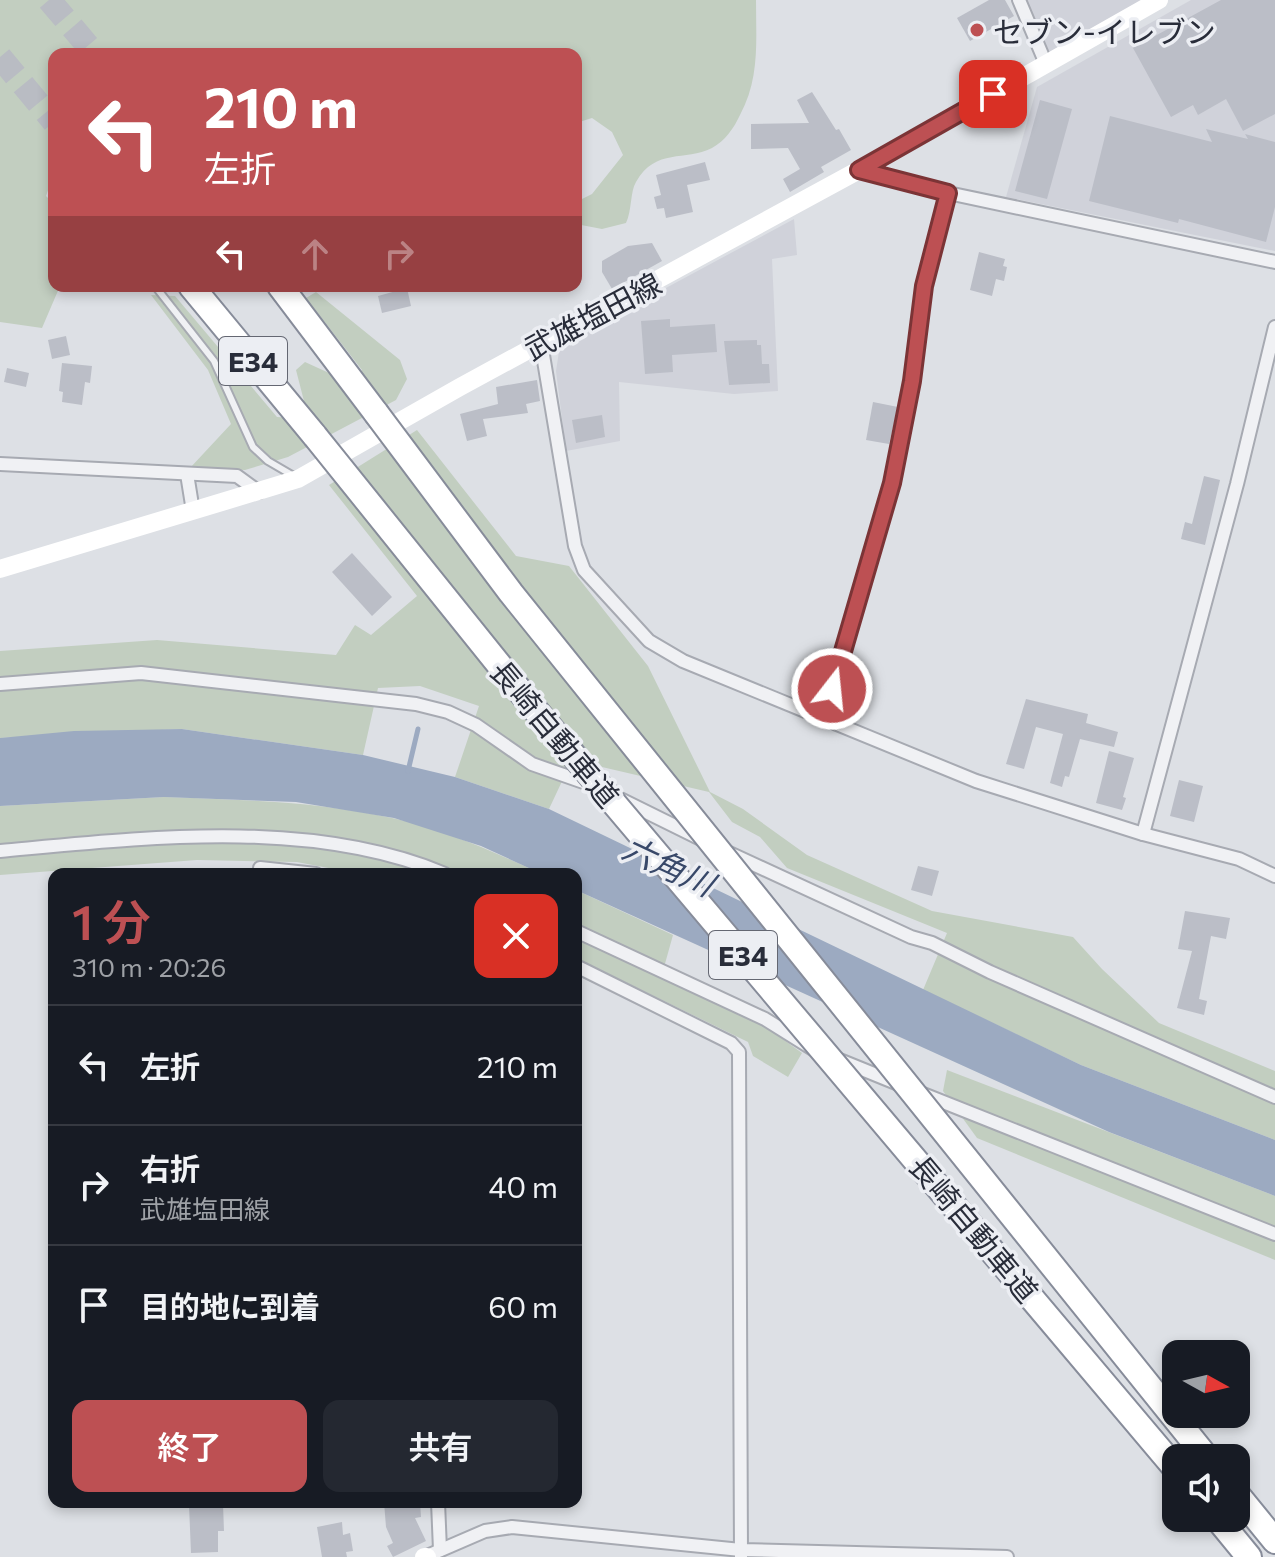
<!DOCTYPE html>
<html lang="ja">
<meta charset="utf-8">
<style>
:root{--surface:#171b24;--page:#242831;--text:#f1f3f6;--muted:#9ea1a6;--line:#363941;--accent:#bd5053}
body{margin:0;font-family:Commissioner,"Noto Sans JP",sans-serif;background:var(--page);color:var(--text);height:100vh;display:flex;flex-direction:column;font-size:30px;white-space:nowrap}
*{box-sizing:border-box;margin:0}
p{font-size:26px;color:var(--muted)}
.icon{flex:none;width:44px;height:44px;fill:none;stroke:currentColor;stroke-width:2;stroke-linecap:round;stroke-linejoin:round}
.map{position:relative;flex:1;overflow:hidden}
.side{position:absolute;left:48px;top:868px;width:534px;height:640px;display:flex;flex-direction:column;background:var(--surface);border-radius:16px;box-shadow:0 4px 12px #0003}
.side>*{flex:none}
.banner{position:absolute;left:48px;top:48px;width:534px;height:244px;border-radius:16px;box-shadow:0 4px 12px #0003;background:#bd5053;color:#fff;overflow:hidden}
.needle{width:52px;rotate:98deg}
.fabs{position:absolute;left:1162px;top:1340px;display:grid;gap:16px}
.fabs a{display:grid;place-items:center;width:88px;height:88px;border-radius:16px;background:var(--surface);box-shadow:0 4px 12px #0003;font-size:40px}
.pin{position:absolute;display:grid;place-items:center;width:68px;height:68px;color:#fff;margin:-34px;border-radius:16px;box-shadow:0 4px 12px #0006}
.me{position:absolute;width:88px;margin:-44px;rotate:16deg;stroke-linejoin:round;filter:drop-shadow(0 0 6px #0008)}
.turn{display:flex;align-items:center;gap:28px;height:168px;padding:0 24px;font-size:36px}
.turn .icon{width:104px;height:104px;stroke-width:2.5}
.turn b{display:block;font-size:56px;line-height:68px}
.lanes{display:flex;align-items:center;height:76px;padding:0 24px;background:#0003;justify-content:center;gap:40px;direction:ltr}
.lanes .off{opacity:.35}
.round{display:grid;place-items:center;flex:none;width:84px;height:84px;border-radius:16px;background:var(--page)}
.summary{display:flex;align-items:center;justify-content:space-between;height:136px;padding:0 24px}
h1{font-size:48px;font-weight:600;line-height:60px;color:var(--accent)}
.action{display:flex;gap:16px;margin-top:auto;padding:16px 24px}
.action a{flex:1;height:92px;border-radius:16px;background:var(--accent);color:#fff;font-size:32px;font-weight:600;line-height:92px;text-align:center}
.action a+a{background:var(--page);color:var(--text)}
ul{padding:0;list-style:none}
li{display:flex;align-items:center;gap:24px;height:120px;padding:0 24px;border-top:2px solid var(--line)}
li div{flex:1}
li b{display:block;font-size:30px}
li em{font-style:normal}
.map>svg:first-child{display:block}
.built{fill:#d0d2da}
.green{fill:#c2cec0}
.water{fill:#9caac1}
.lines{fill:none;stroke-linecap:round;stroke-linejoin:round}
.stream{stroke:#9caac1;stroke-width:5}
.building{fill:#bbbec7}
.highway-tunnel{stroke:#b9bcc3;stroke-width:24;stroke-dasharray:24 12;stroke-linecap:butt}
.lane-casing{stroke:#a7aab2;stroke-width:10}
.street-casing{stroke:#a7aab2;stroke-width:16}
.highway-casing{stroke:#878c9a;stroke-width:28}
.path{stroke:#bcbec4;stroke-width:3;stroke-dasharray:6 6;stroke-linecap:butt}
.lane{stroke:#f0f1f4;stroke-width:6}
.street{stroke:#f0f1f4;stroke-width:12}
.secondary{stroke:#fff;stroke-width:18}
.highway{stroke:#fff;stroke-width:24}
.highway-bridge-casing{stroke:#878c9a;stroke-width:28;stroke-linecap:butt}
.highway-bridge{stroke:#fff;stroke-width:24}
.route-casing{stroke:#7b3436;stroke-width:20}
.route{stroke:#bd5053;stroke-width:14}
.poi-dot{fill:#bd5053;stroke:#eceef3;stroke-width:3}
.labels{text-anchor:middle;dominant-baseline:central;stroke-width:7;stroke-linejoin:round;paint-order:stroke}
.shield{fill:#eceef3;stroke:#646772;stroke-width:2}
.shield-label{font-size:28px;font-weight:bold;fill:#292d3a}
.poi-label{font-size:30px;fill:#292d3a;stroke:#eceef3;text-anchor:start}
.street-label{font-size:30px;fill:#292d3a;stroke:#eceef3}
.water-label{font-size:32px;font-style:italic;fill:#384869;stroke:#eceef3}
</style>
<div class="map">
<svg width="1275" height="1557" viewBox="0 0 1275 1557">
<rect width="100%" height="100%" fill="#dde0e5"/>
<g class="built">
<polygon points="1024,0 1142,0 1046,54"/>
<polygon points="1191,0 1275,0 1275,251 1006,197 1037,87"/>
<polygon points="794,219 797,255 772,259 778,391 734,394 619,382 620,441 566,451 556,371 560,345"/>
</g>
<g class="green">
<path d="M0 0H756C756 41 760 78 740 115 734 128 725 141 712 148 685 162 656 147 636 182 630 192 632 210 626 223L602 229 576 224V202L592 194 623 155 612 132 592 118 576 123V54H54V173L46 196 54 204V286H60L42 328 0 322Z"/>
<polygon points="316,292 400,360 407,379 396,400 288,457 245,470 190,468 231,424 208,370 151,295 175,296 277,417 294,418 305,405 296,370 305,362 351,383 362,370 306,298"/>
<polygon points="417,430 516,556 569,566 648,666 710,792 743,809 807,855 932,911 1073,937 1102,969 1159,1023 1275,1071 1275,1140 1081,1065 923,990 947,933 787,868 760,837 732,822 709,792 572,760 549,809 455,777 479,706 420,686 378,688 363,755 182,729 0,738 0,651 157,640 336,655 355,625 371,635 417,596 329,485"/>
<path d="M164 797C241 800 316 801 392 818 444 829 494 852 542 874H360L297 862 197 860 0 875V806Z"/>
<polygon points="576,890 673,935 661,978 762,1024 802,1053 788,1077 753,1056 748,1042 576,958"/>
<polygon points="947,1070 1275,1196 1275,1260 977,1138 943,1091"/>
</g>
<polygon class="water" points="182,729 363,755 455,777 549,809 1081,1065 1275,1140 1275,1196 1109,1132 576,890 576,874 542,874 481,846 394,818 296,802 164,797 0,806 0,738 74,731"/>
<g class="lines">
<polyline class="stream" points="408,771 418,729"/>
</g>
<g class="building">
<polygon points="989,0 1005,0 1014,16 970,41 957,18"/>
<polygon points="1221,0 1275,0 1275,114 1243,131 1226,99 1198,115 1193,105 1171,117 1133,48"/>
<polygon points="812,92 836,130 839,129 851,150 821,167 824,172 790,192 783,179 800,169 788,148 751,149 751,124 809,123 797,100"/>
<polygon points="1040,100 1072,109 1047,199 1015,191"/>
<polygon points="1110,116 1212,142 1206,129 1248,139 1245,134 1275,142 1275,207 1266,242 1179,219 1178,223 1089,201"/>
<polygon points="705,162 710,180 687,185 693,212 666,218 664,208 657,209 654,197 661,195 656,175"/>
<polygon points="652,243 662,261 612,289 602,272 602,261 628,246"/>
<polygon points="979,252 1005,259 1003,266 1007,267 1004,281 996,279 992,296 970,290"/>
<polygon points="407,288 411,306 382,313 378,296"/>
<polygon points="670,319 670,327 715,324 717,352 672,355 673,372 645,374 641,321"/>
<polygon points="66,336 70,355 52,359 48,340"/>
<polygon points="757,340 757,345 761,345 762,364 769,364 770,383 729,385 724,341"/>
<polygon points="62,363 92,366 90,383 85,382 82,405 62,402 63,392 59,391"/>
<polygon points="7,368 29,373 26,387 4,382"/>
<polygon points="537,380 540,401 526,404 528,413 483,419 487,436 467,441 460,414 498,404 496,387"/>
<polygon points="873,402 898,407 889,444 866,440"/>
<polygon points="602,415 605,437 576,443 572,420"/>
<polygon points="1204,476 1220,480 1205,545 1181,539 1185,522 1192,524"/>
<polygon points="352,553 392,597 372,616 332,572"/>
<polygon points="1026,699 1088,714 1086,723 1118,732 1114,747 1080,739 1069,777 1065,776 1062,787 1050,783 1063,734 1036,727 1024,769 1006,764"/>
<polygon points="1109,751 1134,758 1123,797 1126,798 1122,810 1096,803"/>
<polygon points="1179,780 1203,786 1194,822 1170,816"/>
<polygon points="918,866 939,871 932,896 911,890"/>
<polygon points="1185,911 1230,918 1226,939 1211,936 1199,999 1207,1001 1204,1015 1177,1008 1192,951 1178,949"/>
<polygon points="384,1502 420,1502 421,1517 415,1518 426,1541 393,1557 387,1546 393,1543 386,1527"/>
<polygon points="223,1504 224,1531 218,1531 218,1552 191,1553 189,1505"/>
<polygon points="342,1522 343,1535 350,1533 353,1551 346,1552 347,1557 322,1557 317,1527"/>
</g>
<g class="lines">
<g class="highway-tunnel">
<polyline points="49,0 95,54"/>
<polyline points="0,57 54,122"/>
</g>
<defs>
<polyline id="lane" points="155,286 214,361 253,447 268,461 292,475"/>
<g id="street">
<polyline points="1019,0 1046,64"/>
<polyline points="859,170 948,193 1275,262"/>
<polyline points="541,343 575,546 584,570 649,641 683,661 976,781 1143,834 1239,859 1275,876"/>
<polyline points="0,464 237,476 259,492"/>
<polyline points="187,474 193,511"/>
<polyline points="0,684 141,673 416,704 448,712 476,725 532,764 592,785"/>
<polyline points="823,719 892,483 912,381 924,286 948,193"/>
<polyline points="616,797 703,840"/>
<polyline points="1143,834 1237,484 1275,327"/>
<path d="M0 851C141 838 311 817 445 874"/>
<polyline points="727,852 911,937 932,943 990,972 1275,1097"/>
<polyline points="260,874 260,868 316,874"/>
<polyline points="576,931 765,1019 816,1051"/>
<polyline points="576,966 731,1043 739,1052 741,1557"/>
<polyline points="837,1059 901,1085"/>
<polyline points="918,1092 1275,1234"/>
<polyline points="438,1502 440,1550"/>
<polyline points="427,1556 485,1531 512,1527 741,1550 1007,1557"/>
</g>
<g id="highway">
<polyline points="191,286 315,436"/>
<polyline points="280,286 376,413"/>
<polyline points="1236,1493 1275,1541"/>
<polyline points="1217,1518 1249,1557"/>
</g>
</defs>
<use href="#lane" class="lane-casing"/>
<use href="#street" class="street-casing"/>
<use href="#highway" class="highway-casing"/>
<g class="path">
<polyline points="1224,1448 1233,1458"/>
<polyline points="1236,1461 1249,1477"/>
</g>
<use href="#lane" class="lane"/>
<use href="#street" class="street"/>
<g class="secondary">
<polyline points="0,569 298,479 460,387 859,170 1159,0"/>
<polyline points="424,1557 427,1557"/>
</g>
<use href="#highway" class="highway"/>
<defs>
<g id="highway-bridge">
<polyline points="376,413 511,593 1207,1458"/>
<polyline points="315,436 537,712 1176,1469"/>
</g>
</defs>
<use href="#highway-bridge" class="highway-bridge-casing"/>
<use href="#highway-bridge" class="highway-bridge"/>
</g>
<g class="lines">
<defs>
<polyline id="route" points="832,689 892,483 912,381 924,286 948,193 859,170 993,94"/>
</defs>
<use href="#route" class="route-casing"/>
<use href="#route" class="route"/>
</g>
<circle class="poi-dot" cx="977" cy="30" r="8"/>
<g class="labels">
<g class="shield">
<rect x="219" y="337" width="68" height="48" rx="6"/>
<rect x="709" y="931" width="68" height="48" rx="6"/>
</g>
<g class="shield-label">
<text x="253" y="361">E34</text>
<text x="743" y="955">E34</text>
</g>
<g class="poi-label">
<text x="993" y="30">セブン-イレブン</text>
</g>
<g class="street-label">
<text transform="translate(592 315) rotate(-28)">武雄塩田線</text>
<text transform="translate(556 733) rotate(50)">長崎自動車道</text>
<text transform="translate(975 1228) rotate(50)">長崎自動車道</text>
</g>
<g class="water-label">
<text transform="translate(669 865) rotate(25)">六角川</text>
</g>
</g>
</svg>
<div class="fabs">
<a><svg class="needle" viewBox="-14 -14 28 28"><path d="M0-13l5 13h-10z" fill="#e53935"/><path d="M0 13l5-13h-10z" fill="#9ea1a6"/></svg></a>
<a><svg class="icon" aria-label="sound" viewBox="0 0 24 24"><path d="M4 9h4l5-4v14l-5-4H4zM17 9q2 3 0 6"/></svg></a>
</div>
<div class="pin" style="left:993px;top:94px;background:#d93025"><svg class="icon" aria-label="arrive" viewBox="0 0 24 24"><path d="M6 21V4h12l-3 4 3 4H6"/></svg></div>
<svg class="me" style="left:832px;top:689px" viewBox="-20 -20 40 40"><circle r="17" fill="#bd5053" stroke="#fff" stroke-width="3"/><path d="M0-11L8 9 0 5-8 9z" fill="#fff"/></svg>
<div class="banner">
<div class="turn"><svg class="icon" aria-label="left" viewBox="0 0 24 24"><path d="M17 20v-9H6M10 6l-5 5 5 5"/></svg><div><b>210 m</b>左折</div></div>
<div class="lanes"><svg class="icon" aria-label="left" viewBox="0 0 24 24"><path d="M17 20v-9H6M10 6l-5 5 5 5"/></svg><svg class="icon off" aria-label="ahead" viewBox="0 0 24 24"><path d="M12 20V5M6 11l6-6 6 6"/></svg><svg class="icon off" aria-label="right" viewBox="0 0 24 24"><path d="M7 20v-9h11M14 6l5 5-5 5"/></svg></div>
</div>
<section class="side">
<div class="summary"><div><h1>1 分</h1><p>310 m · 20:26</p></div><a class="round" style="background:#d93025;color:#fff"><svg class="icon" aria-label="close" viewBox="0 0 24 24"><path d="M6 6l12 12M18 6L6 18"/></svg></a></div>
<ul>
<li><svg class="icon" aria-label="left" viewBox="0 0 24 24"><path d="M17 20v-9H6M10 6l-5 5 5 5"/></svg><div><b>左折</b></div><em>210 m</em></li>
<li><svg class="icon" aria-label="right" viewBox="0 0 24 24"><path d="M7 20v-9h11M14 6l5 5-5 5"/></svg><div><b>右折</b><p>武雄塩田線</p></div><em>40 m</em></li>
<li><svg class="icon" aria-label="arrive" viewBox="0 0 24 24"><path d="M6 21V4h12l-3 4 3 4H6"/></svg><div><b>目的地に到着</b></div><em>60 m</em></li>
</ul>
<div class="action"><a>終了</a><a>共有</a></div>
</section>
</div>
